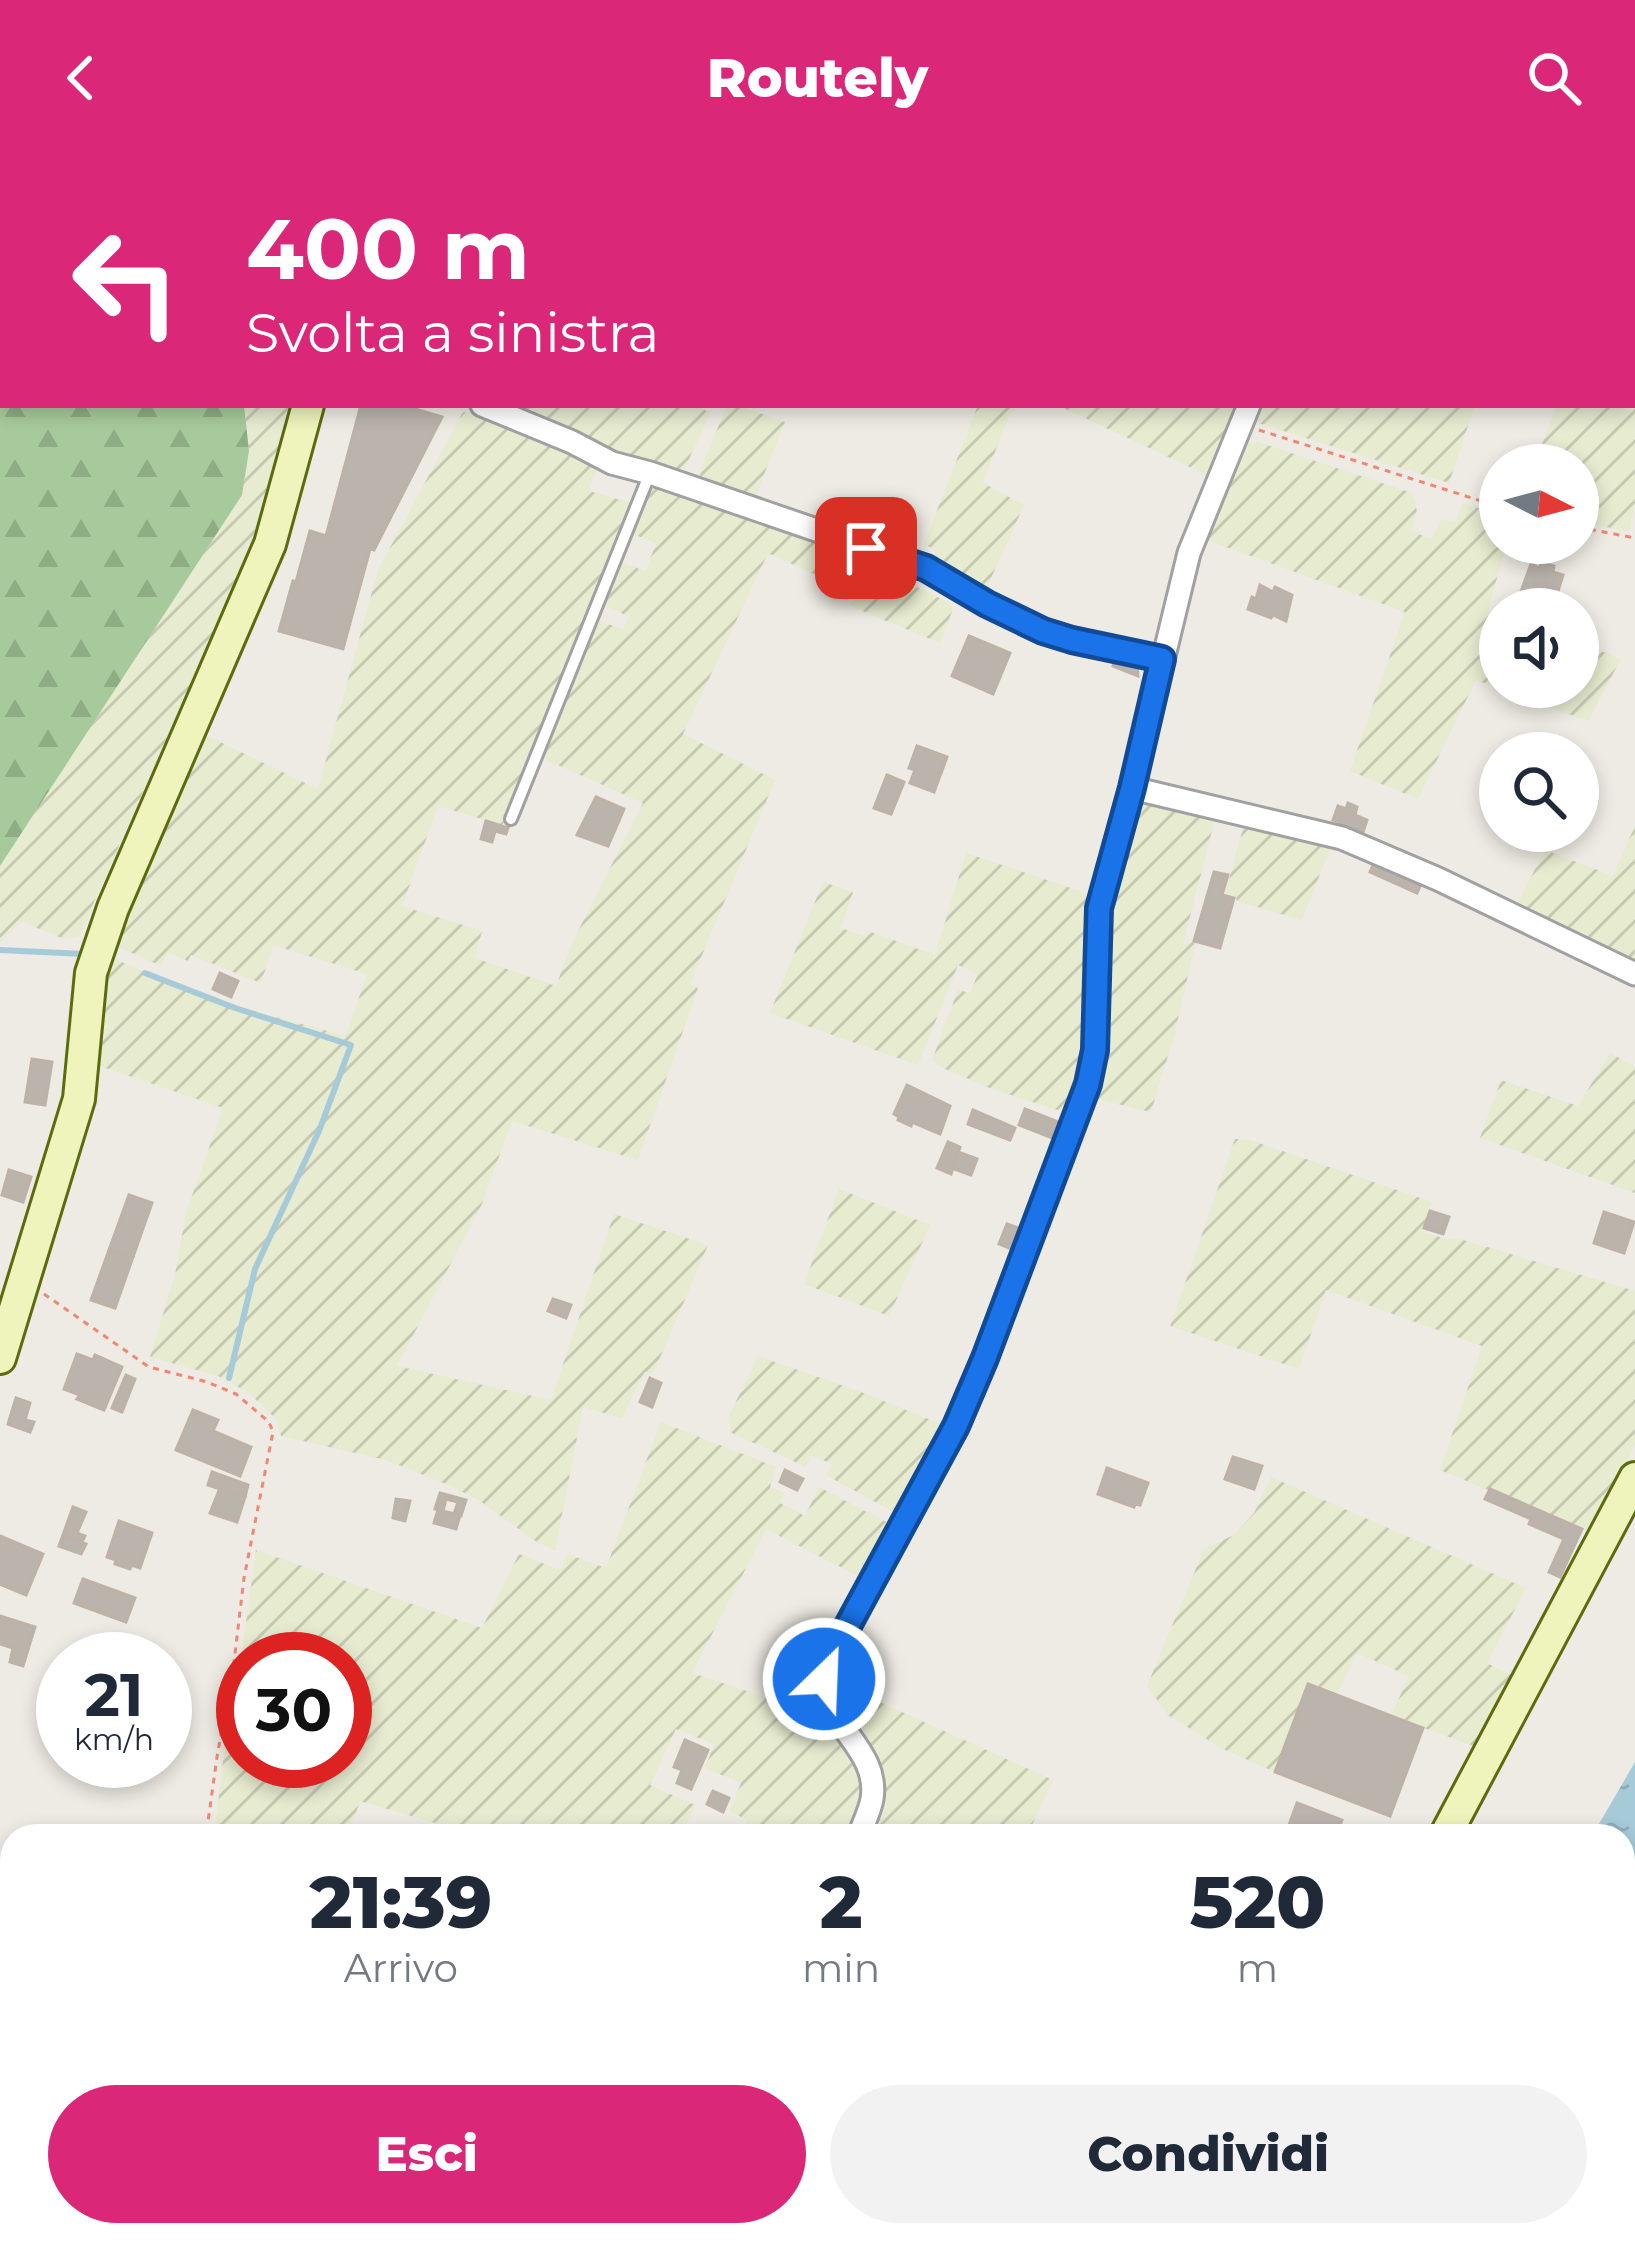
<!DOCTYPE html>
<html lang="it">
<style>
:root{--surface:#fff;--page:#f2f2f3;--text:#1f2937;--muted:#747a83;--accent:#db2777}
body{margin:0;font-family:Montserrat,sans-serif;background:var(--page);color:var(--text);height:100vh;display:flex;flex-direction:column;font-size:45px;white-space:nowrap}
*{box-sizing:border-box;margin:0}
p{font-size:39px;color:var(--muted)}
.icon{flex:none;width:66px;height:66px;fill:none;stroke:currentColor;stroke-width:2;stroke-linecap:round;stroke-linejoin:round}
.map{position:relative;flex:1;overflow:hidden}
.sheet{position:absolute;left:0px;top:1668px;width:1635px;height:423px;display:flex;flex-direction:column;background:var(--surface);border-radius:36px 36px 0 0;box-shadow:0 6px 18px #0003}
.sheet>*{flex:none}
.hud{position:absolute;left:0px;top:0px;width:1635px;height:252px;box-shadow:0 6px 18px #0003;background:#db2777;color:#fff;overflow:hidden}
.needle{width:78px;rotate:96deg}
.controls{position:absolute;left:1479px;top:288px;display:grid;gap:24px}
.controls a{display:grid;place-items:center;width:120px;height:120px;border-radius:50%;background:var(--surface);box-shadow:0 6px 18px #0003;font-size:60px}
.speed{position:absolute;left:36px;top:1476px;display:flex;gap:24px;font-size:60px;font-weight:700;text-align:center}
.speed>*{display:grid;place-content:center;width:156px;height:156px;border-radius:50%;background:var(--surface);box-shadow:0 6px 18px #0003;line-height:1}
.speed small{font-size:30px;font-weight:400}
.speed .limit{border:18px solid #d22;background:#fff;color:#111}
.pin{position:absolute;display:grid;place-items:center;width:102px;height:102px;color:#fff;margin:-51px;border-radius:24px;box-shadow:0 6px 18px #0006}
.me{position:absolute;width:132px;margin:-66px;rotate:24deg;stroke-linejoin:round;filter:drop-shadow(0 0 9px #0008)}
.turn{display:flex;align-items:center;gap:42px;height:252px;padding:0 48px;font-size:54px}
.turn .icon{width:156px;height:156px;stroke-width:2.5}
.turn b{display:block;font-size:84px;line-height:102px}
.eta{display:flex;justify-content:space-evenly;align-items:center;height:204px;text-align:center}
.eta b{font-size:72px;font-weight:800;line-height:84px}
.cta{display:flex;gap:24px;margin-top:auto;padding:24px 48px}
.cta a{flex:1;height:138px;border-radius:72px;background:var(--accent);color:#fff;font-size:48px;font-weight:800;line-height:138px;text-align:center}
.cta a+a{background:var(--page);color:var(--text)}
header{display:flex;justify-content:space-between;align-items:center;height:156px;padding:0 48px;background:var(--accent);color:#fff;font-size:54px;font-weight:800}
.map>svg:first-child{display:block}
.farmland{fill:url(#farmland-furrows);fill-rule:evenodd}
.forest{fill:url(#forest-firs)}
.water{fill:url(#water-ripples)}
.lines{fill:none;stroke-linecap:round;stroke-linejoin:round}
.stream{stroke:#a7cad8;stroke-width:6}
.building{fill:#bab4ad;stroke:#beb2a7;stroke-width:3}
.lane-casing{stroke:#a1a1a1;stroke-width:16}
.street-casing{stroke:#a1a1a1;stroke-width:27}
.secondary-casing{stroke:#5b6b0d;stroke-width:36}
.path{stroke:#ef8873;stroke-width:3;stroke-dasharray:6 6;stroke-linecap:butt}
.lane{stroke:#fff;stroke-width:10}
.street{stroke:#fff;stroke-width:21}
.secondary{stroke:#eef4bb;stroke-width:30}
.route-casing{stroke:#114b97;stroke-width:30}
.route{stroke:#1a73e8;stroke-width:21}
</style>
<header><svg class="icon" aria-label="back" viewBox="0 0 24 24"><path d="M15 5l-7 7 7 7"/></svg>Routely<svg class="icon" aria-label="search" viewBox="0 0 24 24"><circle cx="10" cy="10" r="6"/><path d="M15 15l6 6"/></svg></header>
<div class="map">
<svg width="1635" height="2090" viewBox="0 0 1635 2090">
<defs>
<pattern id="farmland-furrows" width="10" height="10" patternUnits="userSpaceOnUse" patternTransform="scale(3)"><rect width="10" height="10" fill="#e7ebd0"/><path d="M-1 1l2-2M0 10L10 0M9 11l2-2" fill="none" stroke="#c6c9b2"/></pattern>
<pattern id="forest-firs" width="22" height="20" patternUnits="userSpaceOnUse" patternTransform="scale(3)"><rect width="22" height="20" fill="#a6ca9b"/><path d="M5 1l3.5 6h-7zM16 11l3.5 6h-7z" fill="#8ead85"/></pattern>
<pattern id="water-ripples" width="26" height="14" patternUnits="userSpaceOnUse" patternTransform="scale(3)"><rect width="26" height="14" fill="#a7cad8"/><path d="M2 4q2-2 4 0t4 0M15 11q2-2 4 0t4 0" fill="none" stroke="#8fadb9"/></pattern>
</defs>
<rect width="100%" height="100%" fill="#edebe3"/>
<g class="farmland">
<polygon points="43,0 361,0 360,3 43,3"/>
<polygon points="1632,224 1635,224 1635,349 1629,376 1578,365 1578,309 1534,309 1557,249 1632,249"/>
<polygon points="244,249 290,249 248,399 79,780 64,783 20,765 0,787 0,710 3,702 242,339 249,295"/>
<polygon points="518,249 695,249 710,257 685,312 671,318 614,297"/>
<polygon points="727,249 737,249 785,266 754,344 701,326 700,316"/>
<polygon points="978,249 1013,249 983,327 1024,349 984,438 931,409 935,394 924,388"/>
<polygon points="1057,249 1239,249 1209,320"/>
<polygon points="1259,249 1475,249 1449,327 1252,265"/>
<polygon points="463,256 487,260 564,290 597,311 589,335 631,347 505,665 502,669 438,650 402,750 482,775 475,802 556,830 573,785 643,647 542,602 599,465 623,473 629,461 606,449 622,407 646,415 656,387 633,378 652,328 778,369 848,398 857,409 849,434 768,397 683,578 775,624 690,828 698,832 638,1004 512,965 482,1048 397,1210 551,1244 614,1058 708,1089 654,1216 645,1216 622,1262 583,1251 555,1394 538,1387 480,1345 451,1330 386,1304 281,1280 276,1263 249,1237 218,1220 150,1201 175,1119 186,1057 223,952 100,910 106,820 112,802 251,860 254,855 346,880 367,818 273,789 261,827 191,799 188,805 168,796 161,810 110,787 201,580 210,581 318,633 378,414"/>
<polygon points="1258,286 1412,337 1417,355 1411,375 1431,383 1442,363 1455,366 1463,347 1500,359 1500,387 1507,387 1487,457 1492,466 1500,467 1500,531 1578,531 1578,486 1621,503 1588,565 1476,524 1418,643 1350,615 1405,456 1204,383 1237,298 1245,287"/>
<polygon points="875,411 950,447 953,453 940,487 850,450 869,413"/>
<polygon points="1141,641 1216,659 1183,788 1196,785 1174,880 1151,956 1097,943 1097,934 1105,768 1137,646"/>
<polygon points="1245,665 1333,685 1302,764 1237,745 1236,741 1225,738"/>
<polygon points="1635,670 1635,808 1516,750 1545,694 1613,720"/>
<polygon points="966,697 1092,739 1088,775 1082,916 1067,957 992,933 938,910 932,904 958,834 970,837 978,818 958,809 918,909 770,857 823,726 853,736 841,772 866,781 868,775 935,799"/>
<polygon points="1610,897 1635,911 1635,1037 1480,982 1501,924 1578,950"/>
<polygon points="1235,983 1250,984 1432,1046 1422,1076 1447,1083 1460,1083 1635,1135 1635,1288 1595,1378 1440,1314 1482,1190 1326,1134 1299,1213 1170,1170"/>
<polygon points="839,1033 930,1069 889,1160 804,1128"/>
<polygon points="758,1200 861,1236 946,1270 899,1359 826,1319 832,1308 813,1300 806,1311 732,1277 728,1262"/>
<path d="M661 1266 776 1311 770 1331 784 1337 780 1347 805 1360 819 1331 892 1369 864 1423 766 1373 692 1517 777 1545 795 1555 806 1537 837 1573 852 1598 863 1624V1640L856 1664 844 1680H740L747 1664 730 1655 741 1627 705 1612 714 1588 676 1573 650 1629 695 1649 680 1680H479L360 1645 348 1680H214L225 1589 239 1517 256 1394 482 1472 519 1398 560 1414 567 1398 606 1412ZM243 1503H345V1605H243Z"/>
<polygon points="1271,1321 1526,1432 1487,1507 1517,1522 1479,1592 1391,1560 1409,1520 1357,1497 1337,1539 1308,1529 1275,1616 1221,1592 1168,1559 1147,1530 1204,1393 1234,1379 1254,1357"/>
<polygon points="840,1528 1053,1624 1027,1680 1001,1676 999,1680 866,1680 881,1648 883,1633 867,1592 835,1541"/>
<polygon points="0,2065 12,2070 12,2079 85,2083 83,2090 0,2090"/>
<polygon points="224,2079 425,2079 448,2090 221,2090"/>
<polygon points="836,2079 846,2082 848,2079 1063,2079 1058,2090 832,2090"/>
<polygon points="1070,2079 1230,2079 1224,2090 1088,2090"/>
</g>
<polygon class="forest" points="0,0 43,0 43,3 3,3 3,249 244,249 249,295 242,339 0,710"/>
<polygon class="water" points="1635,1606 1635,2090 1379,2090 1386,2079 1623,2079 1623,1680 1592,1680"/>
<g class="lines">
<g class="stream">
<polyline points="0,794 84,798"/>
<polyline points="145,817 235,852 351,889 319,975 255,1113 229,1222"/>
</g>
</g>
<g class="building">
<polygon points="361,249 402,249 442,261 374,394 370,393 343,493 279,475 293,425 296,426 310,375 326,380"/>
<polygon points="1541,406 1554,410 1553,416 1563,419 1554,448 1548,446 1546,452 1538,450 1537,453 1516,449 1531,408 1540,412"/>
<polygon points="1260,429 1273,436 1275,431 1292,439 1286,465 1273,459 1271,462 1248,453 1252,441 1256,443"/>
<polygon points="969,480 1010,497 993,538 952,520"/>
<polygon points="1116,499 1137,507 1138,520 1113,510"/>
<polygon points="917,590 947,601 934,636 910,627 915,614 909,612"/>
<polygon points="887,619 904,626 891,658 874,652"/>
<polygon points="596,641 624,653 608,690 577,679"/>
<polygon points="1348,647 1357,651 1355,659 1367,664 1361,682 1338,674 1340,666 1333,664 1338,650 1346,653"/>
<polygon points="486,665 508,672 506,678 495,675 492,686 481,683"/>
<polygon points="1377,700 1424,721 1417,737 1370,716"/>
<polygon points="1214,716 1228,719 1222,739 1234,742 1220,792 1194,785"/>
<polygon points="220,817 238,825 231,841 213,833"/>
<polygon points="32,903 52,906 45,949 25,946"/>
<polygon points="907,929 950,950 940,978 912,966 911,970 898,964 899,961 894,958"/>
<polygon points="1025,953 1061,967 1055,983 1019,969"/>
<polygon points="973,954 1015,972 1010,984 968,968"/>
<polygon points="948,986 960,991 951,1018 937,1012"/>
<polygon points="958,996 977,1003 971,1019 952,1012"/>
<polygon points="9,1014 31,1021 23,1046 2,1039"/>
<polygon points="129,1039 152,1047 133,1101 109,1094"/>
<polygon points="1430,1055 1449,1061 1443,1078 1424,1072"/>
<polygon points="1604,1056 1634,1066 1624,1097 1594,1087"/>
<polygon points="1007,1068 1021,1073 1014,1094 999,1088"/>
<polygon points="109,1094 133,1101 115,1152 91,1144"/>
<polygon points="553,1143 571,1149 566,1162 548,1155"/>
<polygon points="77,1198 93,1204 95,1199 122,1211 104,1254 77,1243 80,1239 64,1233"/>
<polygon points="126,1219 135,1223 122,1256 112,1252"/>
<polygon points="650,1222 661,1227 652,1251 640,1246"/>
<polygon points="16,1242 30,1247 25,1264 34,1266 30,1276 8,1268"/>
<polygon points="193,1254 218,1264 213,1275 251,1291 240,1320 176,1294"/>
<polygon points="1233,1301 1262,1310 1254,1333 1225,1323"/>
<polygon points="1107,1312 1148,1327 1140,1349 1135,1348 1134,1351 1098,1338"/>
<polygon points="785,1314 803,1323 797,1334 780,1326"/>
<polygon points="212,1316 248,1329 245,1341 208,1329"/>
<polygon points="220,1332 245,1341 237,1366 210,1357"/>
<polygon points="1490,1333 1582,1373 1560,1421 1549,1416 1564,1383 1529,1368 1531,1363 1485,1343"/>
<polygon points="440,1337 466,1344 461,1360 454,1358 458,1346 446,1343 443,1355 435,1353"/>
<polygon points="396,1343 410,1345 405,1365 393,1362"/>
<polygon points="73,1351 86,1356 77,1377 85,1380 82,1386 63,1379"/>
<polygon points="438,1354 460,1359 456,1373 434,1367"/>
<polygon points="119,1365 152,1377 140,1412 132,1409 130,1413 115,1408 116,1404 107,1401"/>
<polygon points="63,1379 86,1388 81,1398 59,1390"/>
<polygon points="0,1380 43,1398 26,1439 0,1428"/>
<polygon points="83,1423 135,1442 126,1466 74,1447"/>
<polygon points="0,1460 35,1471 23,1510 10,1506 13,1492 0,1488"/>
<polygon points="1308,1528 1423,1572 1390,1660 1275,1616"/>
<polygon points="685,1584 708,1594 691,1633 677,1627 682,1614 674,1611"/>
<polygon points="713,1635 729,1642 723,1656 707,1648"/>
<polygon points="1297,1647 1342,1664 1336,1680 1292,1680 1286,1677"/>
</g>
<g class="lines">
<defs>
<polyline id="lane" points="511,663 650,317"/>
<g id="street">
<polyline points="1350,3 1351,0"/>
<polyline points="482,249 572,286 612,307 650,317 927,412 987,448 1043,475 1072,484 1162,503"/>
<polyline points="1132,632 1342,682 1438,723 1635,818"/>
<path d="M859 1680C863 1668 870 1655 872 1643 879 1599 836 1575 825 1537 822 1525 828 1511 832 1499L956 1270 985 1202 1088 929 1095 894 1099 752 1132 632 1189 397 1249 249"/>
<polyline points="670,2090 676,2079"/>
</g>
<g id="secondary">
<polyline points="376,3 377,0"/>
<polyline points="0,1202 79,943 91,817 113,752 270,388 308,249"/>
<polyline points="1445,1680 1635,1322"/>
<polyline points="1242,2090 1249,2079"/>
</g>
</defs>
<use href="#lane" class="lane-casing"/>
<use href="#street" class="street-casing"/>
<use href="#secondary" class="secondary-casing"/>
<g class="path">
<polyline points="1259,274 1500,351"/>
<polyline points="1578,371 1635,382"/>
<polyline points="44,1138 149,1211 207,1226 236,1238 269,1266 273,1276 244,1422 234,1506 217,1601 206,1680"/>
<polyline points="0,2057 12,2061"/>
<polyline points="170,2079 197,2090"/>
</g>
<use href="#lane" class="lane"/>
<use href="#street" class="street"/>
<use href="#secondary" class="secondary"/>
</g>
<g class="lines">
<defs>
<polyline id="route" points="824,1523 832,1499 956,1270 985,1202 1088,928 1095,894 1099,752 1132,632 1162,503 1072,484 1043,475 987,448 926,412 866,392"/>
</defs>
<use href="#route" class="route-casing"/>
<use href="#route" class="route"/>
</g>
</svg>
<div class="controls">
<a><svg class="needle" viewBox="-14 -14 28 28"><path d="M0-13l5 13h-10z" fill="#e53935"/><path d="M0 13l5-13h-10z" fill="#747a83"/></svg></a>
<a><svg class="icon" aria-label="sound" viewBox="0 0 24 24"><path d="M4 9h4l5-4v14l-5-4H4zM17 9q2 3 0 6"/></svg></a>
<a><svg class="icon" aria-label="search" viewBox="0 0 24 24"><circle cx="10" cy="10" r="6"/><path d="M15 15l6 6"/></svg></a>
</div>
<div class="speed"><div>21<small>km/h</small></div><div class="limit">30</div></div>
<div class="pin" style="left:866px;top:392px;background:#d93025"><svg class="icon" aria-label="arrive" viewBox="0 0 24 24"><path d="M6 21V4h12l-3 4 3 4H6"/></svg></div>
<svg class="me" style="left:824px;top:1523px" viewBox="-20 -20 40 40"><circle r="17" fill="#1a73e8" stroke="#fff" stroke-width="3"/><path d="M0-11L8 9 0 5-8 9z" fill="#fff"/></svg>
<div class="hud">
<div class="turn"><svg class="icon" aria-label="left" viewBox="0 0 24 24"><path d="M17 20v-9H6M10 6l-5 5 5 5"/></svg><div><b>400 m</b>Svolta a sinistra</div></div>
</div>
<section class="sheet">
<div class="eta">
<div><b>21:39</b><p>Arrivo</p></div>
<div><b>2</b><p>min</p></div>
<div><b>520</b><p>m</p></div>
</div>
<div class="cta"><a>Esci</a><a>Condividi</a></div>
</section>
</div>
